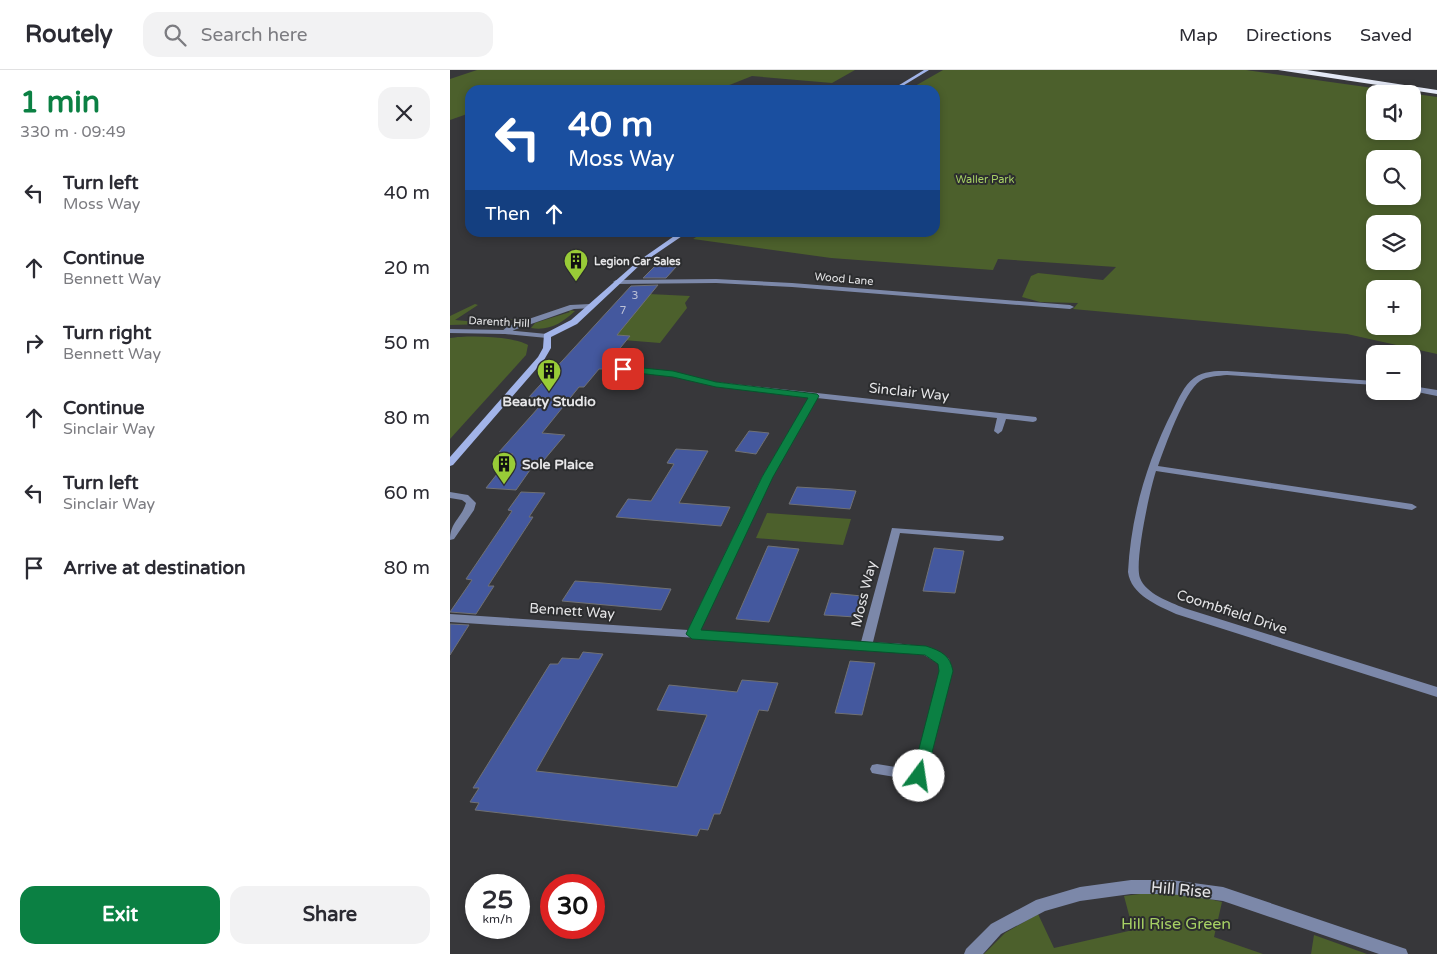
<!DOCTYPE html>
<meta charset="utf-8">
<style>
:root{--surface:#fff;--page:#f2f2f3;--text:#2b2b33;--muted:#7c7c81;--line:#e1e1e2;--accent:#0b8043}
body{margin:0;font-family:"Varela Round",sans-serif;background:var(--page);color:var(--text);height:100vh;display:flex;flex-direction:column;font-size:19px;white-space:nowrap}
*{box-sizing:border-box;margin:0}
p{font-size:16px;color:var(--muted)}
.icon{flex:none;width:28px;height:28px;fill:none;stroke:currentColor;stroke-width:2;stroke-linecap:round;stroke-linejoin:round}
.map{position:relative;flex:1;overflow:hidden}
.sheet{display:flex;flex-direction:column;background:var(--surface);width:450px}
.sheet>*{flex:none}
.banner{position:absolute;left:15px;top:15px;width:475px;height:152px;border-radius:15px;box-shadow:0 2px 8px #0003;background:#1a4fa0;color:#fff;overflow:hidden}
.buttons{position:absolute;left:916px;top:15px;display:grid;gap:10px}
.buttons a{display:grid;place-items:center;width:55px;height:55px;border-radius:10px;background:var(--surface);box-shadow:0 2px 8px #0003;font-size:25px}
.speed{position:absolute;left:15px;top:804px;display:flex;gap:10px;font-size:25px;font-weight:700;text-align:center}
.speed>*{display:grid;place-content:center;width:65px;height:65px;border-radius:50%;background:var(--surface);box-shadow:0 2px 8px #0003;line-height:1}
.speed small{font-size:12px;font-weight:400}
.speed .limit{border:8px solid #d22;background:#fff;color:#111}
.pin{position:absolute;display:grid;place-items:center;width:42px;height:42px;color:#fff;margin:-21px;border-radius:10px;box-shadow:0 2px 8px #0006}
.me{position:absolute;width:55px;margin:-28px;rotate:14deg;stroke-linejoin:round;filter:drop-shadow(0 0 4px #0008)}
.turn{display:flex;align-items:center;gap:18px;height:105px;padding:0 20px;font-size:22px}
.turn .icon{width:65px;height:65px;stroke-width:2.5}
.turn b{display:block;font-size:35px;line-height:42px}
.then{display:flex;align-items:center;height:48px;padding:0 20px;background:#0003;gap:10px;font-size:19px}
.round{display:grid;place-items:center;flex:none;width:52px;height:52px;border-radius:15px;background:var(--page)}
.headline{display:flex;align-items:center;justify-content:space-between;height:85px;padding:0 20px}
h1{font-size:30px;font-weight:700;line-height:38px;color:var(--accent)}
.primary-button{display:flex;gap:10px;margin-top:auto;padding:10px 20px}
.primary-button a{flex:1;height:58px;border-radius:15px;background:var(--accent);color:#fff;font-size:20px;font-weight:700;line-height:58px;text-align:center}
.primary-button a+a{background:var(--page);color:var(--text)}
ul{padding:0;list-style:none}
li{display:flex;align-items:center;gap:15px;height:75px;padding:0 20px}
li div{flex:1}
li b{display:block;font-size:19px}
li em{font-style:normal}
header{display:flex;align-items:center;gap:30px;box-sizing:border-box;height:70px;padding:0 25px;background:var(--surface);border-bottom:1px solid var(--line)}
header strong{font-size:24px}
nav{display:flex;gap:28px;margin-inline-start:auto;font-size:18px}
.search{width:350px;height:45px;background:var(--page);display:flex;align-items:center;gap:12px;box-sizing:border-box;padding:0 18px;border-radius:15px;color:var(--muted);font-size:19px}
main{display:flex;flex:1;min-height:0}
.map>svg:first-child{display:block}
.green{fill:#4c602c;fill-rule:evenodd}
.building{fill:#44589e;stroke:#707174}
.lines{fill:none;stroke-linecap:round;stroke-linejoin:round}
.minor{fill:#7c88a9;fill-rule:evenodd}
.tertiary{fill:#7c88a9;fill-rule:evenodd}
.secondary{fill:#a2b4e9;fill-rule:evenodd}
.trunk{fill:#e4e9f6;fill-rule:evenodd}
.route{fill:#0b8043;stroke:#07532c}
.labels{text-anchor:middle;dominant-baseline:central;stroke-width:4;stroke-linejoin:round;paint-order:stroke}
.far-park-label{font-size:11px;fill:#a6d064;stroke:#2c2d2f}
.far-poi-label{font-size:11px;font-weight:bold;fill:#e6e6e8;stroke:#2c2d2f;text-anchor:start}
.far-street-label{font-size:11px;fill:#e6e6e8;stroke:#2c2d2f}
.number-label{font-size:11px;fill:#bec2d6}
.street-label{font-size:14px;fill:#e6e6e8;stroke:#2c2d2f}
.poi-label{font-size:14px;font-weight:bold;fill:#e6e6e8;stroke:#2c2d2f}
.near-street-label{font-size:16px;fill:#e6e6e8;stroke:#2c2d2f}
.near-park-label{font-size:16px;fill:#a6d064;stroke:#2c2d2f}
</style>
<header>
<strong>Routely</strong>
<div class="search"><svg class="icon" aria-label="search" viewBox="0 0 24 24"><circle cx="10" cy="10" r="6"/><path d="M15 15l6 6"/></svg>Search here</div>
<nav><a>Map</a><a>Directions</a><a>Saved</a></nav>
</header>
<main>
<section class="sheet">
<div class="headline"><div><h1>1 min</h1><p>330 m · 09:49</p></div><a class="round"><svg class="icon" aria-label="close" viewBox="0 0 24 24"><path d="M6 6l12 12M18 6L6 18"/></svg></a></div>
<ul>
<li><svg class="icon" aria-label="left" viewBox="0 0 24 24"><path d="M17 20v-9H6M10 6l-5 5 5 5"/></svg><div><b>Turn left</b><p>Moss Way</p></div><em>40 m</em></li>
<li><svg class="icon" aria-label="ahead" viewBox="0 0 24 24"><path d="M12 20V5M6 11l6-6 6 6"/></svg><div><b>Continue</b><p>Bennett Way</p></div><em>20 m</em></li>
<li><svg class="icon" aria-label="right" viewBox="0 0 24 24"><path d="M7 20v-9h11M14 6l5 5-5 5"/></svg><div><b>Turn right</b><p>Bennett Way</p></div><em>50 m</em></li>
<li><svg class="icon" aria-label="ahead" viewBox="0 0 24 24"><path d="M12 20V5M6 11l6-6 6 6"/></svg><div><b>Continue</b><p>Sinclair Way</p></div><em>80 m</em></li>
<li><svg class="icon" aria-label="left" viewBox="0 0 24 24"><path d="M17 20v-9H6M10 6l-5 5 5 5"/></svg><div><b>Turn left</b><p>Sinclair Way</p></div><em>60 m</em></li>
<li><svg class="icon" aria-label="arrive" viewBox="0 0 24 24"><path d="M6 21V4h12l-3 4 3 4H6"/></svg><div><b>Arrive at destination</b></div><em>80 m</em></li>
</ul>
<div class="primary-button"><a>Exit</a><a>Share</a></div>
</section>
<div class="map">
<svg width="987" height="884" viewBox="0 0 987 884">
<rect width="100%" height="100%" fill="#37373a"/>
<g class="green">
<polygon points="27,0 405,0 382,13 302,6 267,20 20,20 20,43 0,50 0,9"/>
<path d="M493 0H796L987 27V284L897 264 623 239 628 233 590 232 572 227 581 206 588 203 653 210 666 197 548 189 543 200 381 188 243 169 254 162H485V20H458ZM925 24H962V61H925ZM925 89H962V126H925ZM925 154H962V191H925ZM925 219H962V256H925Z"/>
<polygon points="199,224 240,226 235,233 237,238 210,273 161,269"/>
<polygon points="25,234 28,235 5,250 39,253 72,248 37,254 0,255 0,246"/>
<path d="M118 240 125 241C112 253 100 261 81 258L85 253 120 242Z"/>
<path d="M0 268C18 265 63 266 78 275L76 285 0 369Z"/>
<polygon points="317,443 401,449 393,475 306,468"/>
<polygon points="698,823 734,823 772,832 764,867 813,884 534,884 555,863 588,844 604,878 683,860 674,826"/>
<polygon points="864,865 917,884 861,884"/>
</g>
<g class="building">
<polygon points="205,196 226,197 216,208 193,208"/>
<polygon points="208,215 167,265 180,266 153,299 149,299 134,317 129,317 92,363 115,365 94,390 87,390 66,420 36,418 63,384 49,382 97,328 79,327 181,216"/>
<polygon points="299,361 319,363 306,384 285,381"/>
<polygon points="226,379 258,381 229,433 280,437 271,456 166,447 178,429 201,431 224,394 217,393"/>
<polygon points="347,417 382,419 406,421 400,439 339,434"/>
<polygon points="71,422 95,423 79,447 83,447 38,516 44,516 26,544 0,542 22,510 16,509 62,441 58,440"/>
<polygon points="318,476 349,479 319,552 286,549"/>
<polygon points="484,478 514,481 505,523 473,521"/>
<polygon points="125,511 153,513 221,519 211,540 112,531"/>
<polygon points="381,523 412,526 405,547 374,545"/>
<polygon points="0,554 19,555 0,585"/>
<polygon points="133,582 153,584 86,701 227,717 257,645 207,640 219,615 287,622 292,610 328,613 318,641 309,640 270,744 264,744 258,760 250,759 247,766 25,740 29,733 20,732 29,718 23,718 100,594 108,594 112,588 129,589"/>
<polygon points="400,591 425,593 412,645 385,643"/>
</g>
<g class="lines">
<g class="minor">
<polygon points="266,209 342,213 620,235 624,237 620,239 342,217 266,213 166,214 163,212 166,210"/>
<polygon points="140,234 144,236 143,238 124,239 64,260 58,264 52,264 51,262 58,256 120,235"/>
<path d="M170 297 223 302 265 312 586 347 587 349 586 351 583 352 556 349 552 361 548 364 544 361 547 348 367 328 322 407 249 561 411 572 442 458 553 466 554 468 553 470 549 471 450 463 423 572C450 574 476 573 499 589L502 601 474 710 469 711 427 704 422 703 420 699 422 695 427 694 464 700 490 601 489 594 474 585 447 581 0 552V544L238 560 312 407 359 327 265 316 223 306 173 301H170Z"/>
<path d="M777 301 925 311V315L777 305C768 306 758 306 750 311 734 322 715 377 708 396L962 434 967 437 962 440 706 401C700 419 684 493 690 508 696 524 720 532 734 538L987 617V627L726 544C707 535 681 525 678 502 681 445 697 391 723 340 728 330 734 315 744 308 753 301 766 301 777 301Z"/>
<polygon points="962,316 987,320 987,326 962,321"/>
<path d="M0 422 18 425 26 433 24 440 4 469 0 470C0 452 11 449 16 433L12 430 0 428Z"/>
<polygon points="681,810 721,810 773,817 950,877 956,879 958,884 929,884 773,831 721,824 681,824 630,831 595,841 551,864 533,884 514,884 516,879 541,854 586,830 630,817"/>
</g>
<polygon class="tertiary" points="0,259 55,260 97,264 101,266 97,268 55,264 0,263"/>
<g class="secondary">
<polygon points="474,0 479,0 446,20 441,20"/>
<polygon points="230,162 238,162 191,194 127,254 101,267 101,278 94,290 3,395 0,396 0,387 88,287 93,278 94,264 121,250 187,192"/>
</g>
<polygon class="trunk" points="828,0 857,0 987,20 987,24"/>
</g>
<path class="route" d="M173 296 223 301 266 312 367 324 369 326 323 407 251 560 476 576C491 581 500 585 503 601L475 710 469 712 464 710 462 706 489 601 488 594 475 585 242 569 236 564 312 407 358 328 266 317 223 307 169 301 168 299Z"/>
<defs>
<symbol id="building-pin" viewBox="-11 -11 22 30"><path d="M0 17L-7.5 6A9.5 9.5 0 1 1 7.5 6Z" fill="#98cb37" stroke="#2c2d2f"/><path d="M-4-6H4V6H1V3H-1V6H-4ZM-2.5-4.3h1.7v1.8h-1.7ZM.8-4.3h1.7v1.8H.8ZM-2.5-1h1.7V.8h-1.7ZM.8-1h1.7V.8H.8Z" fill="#111"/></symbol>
</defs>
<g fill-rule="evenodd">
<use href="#building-pin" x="112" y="177" width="28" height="38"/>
<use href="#building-pin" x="85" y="287" width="28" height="38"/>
<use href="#building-pin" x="40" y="380" width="28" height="38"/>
</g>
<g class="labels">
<g class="far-park-label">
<text x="535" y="109">Waller Park</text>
</g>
<g class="far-poi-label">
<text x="144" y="191">Legion Car Sales</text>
</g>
<g class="far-street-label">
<text transform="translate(394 209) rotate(5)">Wood Lane</text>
<text transform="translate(49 252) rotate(3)">Darenth Hill</text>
</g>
<g class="number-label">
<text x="185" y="225">3</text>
<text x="173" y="240">7</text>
</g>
<g class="street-label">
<text transform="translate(459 322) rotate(6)">Sinclair Way</text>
<text transform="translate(414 524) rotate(-76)">Moss Way</text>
<text transform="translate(122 541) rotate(4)">Bennett Way</text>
<text transform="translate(782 542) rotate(18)">Coombfield Drive</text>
</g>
<g class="poi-label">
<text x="99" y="331">Beauty Studio</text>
<text x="72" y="394" text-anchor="start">Sole Plaice</text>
</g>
<g class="near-street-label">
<text transform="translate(731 820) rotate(5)">Hill Rise</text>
</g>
<g class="near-park-label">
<text x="726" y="854">Hill Rise Green</text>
</g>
</g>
</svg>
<div class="buttons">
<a><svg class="icon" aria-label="sound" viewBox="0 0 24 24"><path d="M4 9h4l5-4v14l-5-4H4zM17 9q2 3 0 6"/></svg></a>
<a><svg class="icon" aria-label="search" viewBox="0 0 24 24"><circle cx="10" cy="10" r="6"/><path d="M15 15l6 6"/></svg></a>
<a><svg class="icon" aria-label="layers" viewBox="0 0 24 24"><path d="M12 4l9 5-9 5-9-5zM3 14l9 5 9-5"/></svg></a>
<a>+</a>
<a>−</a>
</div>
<div class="speed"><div>25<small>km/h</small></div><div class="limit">30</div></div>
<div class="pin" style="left:173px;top:299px;background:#d93025"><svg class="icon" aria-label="arrive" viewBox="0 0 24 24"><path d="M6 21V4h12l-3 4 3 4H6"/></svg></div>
<svg class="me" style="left:469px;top:706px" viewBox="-20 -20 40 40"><circle r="19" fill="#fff"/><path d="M0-13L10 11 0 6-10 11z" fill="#0b8043"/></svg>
<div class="banner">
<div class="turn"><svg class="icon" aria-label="left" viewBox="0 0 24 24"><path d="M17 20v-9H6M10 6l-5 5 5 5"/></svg><div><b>40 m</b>Moss Way</div></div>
<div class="then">Then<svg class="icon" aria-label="ahead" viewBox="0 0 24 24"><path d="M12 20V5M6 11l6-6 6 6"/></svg></div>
</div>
</div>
</main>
